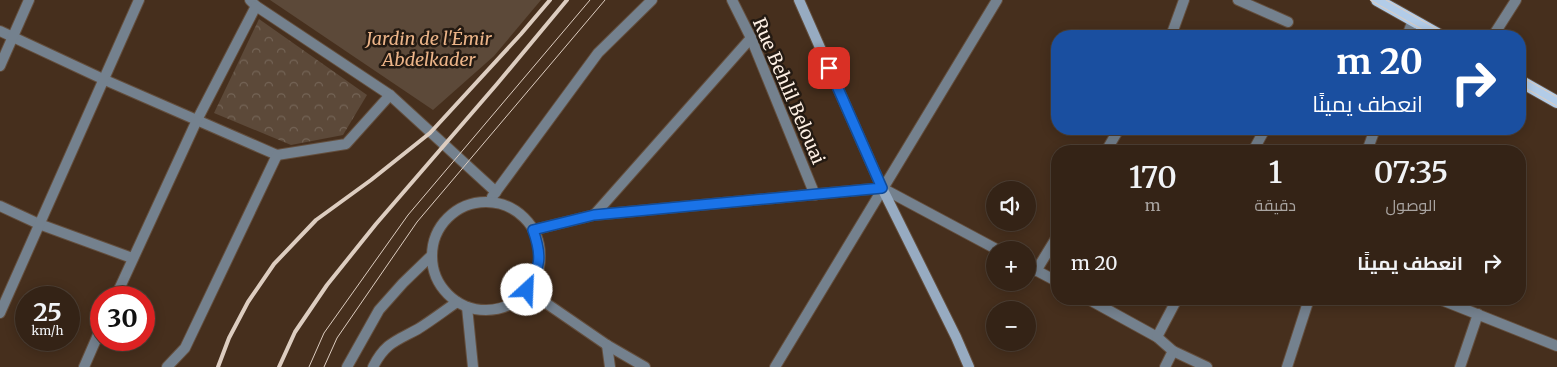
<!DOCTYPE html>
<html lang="ar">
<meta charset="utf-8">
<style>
:root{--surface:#342316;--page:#3f2f23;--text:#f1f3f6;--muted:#a9a4a1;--line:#4e4035}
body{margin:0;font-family:Merriweather,Cairo,serif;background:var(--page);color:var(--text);direction:rtl;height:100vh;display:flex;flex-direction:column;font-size:19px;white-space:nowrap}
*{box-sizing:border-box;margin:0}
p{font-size:16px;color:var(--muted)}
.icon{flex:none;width:28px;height:28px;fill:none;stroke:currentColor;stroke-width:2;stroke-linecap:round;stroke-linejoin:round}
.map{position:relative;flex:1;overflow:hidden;direction:ltr}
.side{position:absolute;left:1051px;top:145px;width:475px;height:160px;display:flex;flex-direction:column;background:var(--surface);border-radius:20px;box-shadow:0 2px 12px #0003,0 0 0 1px var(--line);direction:rtl}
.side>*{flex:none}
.top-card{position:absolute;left:1051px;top:30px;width:475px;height:105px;border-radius:20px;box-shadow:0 2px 12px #0003,0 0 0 1px var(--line);direction:rtl;background:#1a4fa0;color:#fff;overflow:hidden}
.controls{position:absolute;left:986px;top:181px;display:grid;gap:10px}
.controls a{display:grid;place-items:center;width:50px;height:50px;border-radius:50%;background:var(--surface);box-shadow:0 2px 12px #0003,0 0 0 1px var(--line);font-size:25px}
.speed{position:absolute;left:15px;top:286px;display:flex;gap:10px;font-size:25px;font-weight:700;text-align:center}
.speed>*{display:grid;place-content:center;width:65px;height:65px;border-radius:50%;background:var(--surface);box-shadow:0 2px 12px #0003,0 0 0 1px var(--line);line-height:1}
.speed small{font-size:12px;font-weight:400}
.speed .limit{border:8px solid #d22;background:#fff;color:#111}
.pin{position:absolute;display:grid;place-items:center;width:42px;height:42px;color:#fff;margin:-21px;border-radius:10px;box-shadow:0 2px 8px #0006}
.me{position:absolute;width:55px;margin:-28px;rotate:25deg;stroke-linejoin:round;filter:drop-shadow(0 0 4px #0008)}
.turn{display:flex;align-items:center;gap:18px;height:105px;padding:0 20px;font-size:22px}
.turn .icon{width:65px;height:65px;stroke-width:2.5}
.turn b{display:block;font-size:35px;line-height:42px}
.eta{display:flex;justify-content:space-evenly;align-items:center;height:85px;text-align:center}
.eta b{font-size:30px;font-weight:600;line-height:35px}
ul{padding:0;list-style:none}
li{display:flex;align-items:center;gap:15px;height:65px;padding:0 20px}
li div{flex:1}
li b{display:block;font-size:19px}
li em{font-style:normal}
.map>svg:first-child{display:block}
.green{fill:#5c4939}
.forest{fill:url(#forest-crowns)}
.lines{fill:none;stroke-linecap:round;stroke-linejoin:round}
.minor-casing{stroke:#634e3d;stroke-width:12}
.secondary-casing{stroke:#634e3d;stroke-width:12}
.primary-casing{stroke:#634e3d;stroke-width:14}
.minor{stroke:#74818e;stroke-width:10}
.secondary{stroke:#97abc1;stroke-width:10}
.primary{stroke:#b2cce8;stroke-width:12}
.tram{stroke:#ddcdc0;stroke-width:1}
.rail{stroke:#ddcdc0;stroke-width:4}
.route-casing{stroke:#114b97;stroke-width:12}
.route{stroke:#1a73e8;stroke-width:9}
.labels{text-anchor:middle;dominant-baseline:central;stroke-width:5;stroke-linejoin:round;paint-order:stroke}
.park-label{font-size:18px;font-style:italic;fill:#ecb488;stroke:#241a12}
.street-label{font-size:18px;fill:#fdefe3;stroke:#241a12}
</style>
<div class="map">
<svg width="1557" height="367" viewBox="0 0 1557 367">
<defs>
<pattern id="forest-crowns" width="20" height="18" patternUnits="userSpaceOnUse" patternTransform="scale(1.25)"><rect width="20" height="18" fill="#5c4939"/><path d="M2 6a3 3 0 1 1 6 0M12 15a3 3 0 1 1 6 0" fill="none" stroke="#746456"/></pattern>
</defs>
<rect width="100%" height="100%" fill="#462f1d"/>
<polygon class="green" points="270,0 541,0 494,56 433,110"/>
<polygon class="forest" points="259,19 367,95 343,135 291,145 214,113"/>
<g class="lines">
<defs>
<g id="minor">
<polyline points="250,0 256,6 390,95 496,192"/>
<polyline points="732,0 751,38 815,195"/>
<polyline points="1238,0 1288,22"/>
<polyline points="0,31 105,80 277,155 346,144 390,95"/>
<polyline points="1171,36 1184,0"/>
<polyline points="1407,36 1413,20"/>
<polyline points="1493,36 1516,0"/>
<polyline points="0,66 29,0"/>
<polyline points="1106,151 1119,129"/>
<polyline points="1253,151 1265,129"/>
<polyline points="1367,151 1375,129"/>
<polyline points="882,188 998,250"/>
<polyline points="492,197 598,53 652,0"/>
<circle cx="486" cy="256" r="54"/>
<polyline points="0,206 39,224 132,258"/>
<polyline points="594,215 751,38"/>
<polyline points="533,230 594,215 882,188"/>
<polyline points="1028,266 1058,282"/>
<polyline points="1036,271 1058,235"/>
<polyline points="527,290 607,345 645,367"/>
<polyline points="115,298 197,120 256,6"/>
<polyline points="1088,299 1157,337 1173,351 1207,367"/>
<polyline points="1439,299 1557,346"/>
<polyline points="467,307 473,367"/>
<polyline points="0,313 139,0"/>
<polyline points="1157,337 1177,299"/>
<polyline points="607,345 610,367"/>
<polyline points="84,367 101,328"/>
<polyline points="167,367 185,348 277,155"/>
<polyline points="347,367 379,310 403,283 431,256"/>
<path d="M373 367C385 343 396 341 418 329 431 321 444 311 457 302"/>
<polyline points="775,367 997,0"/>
<polyline points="1165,367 1173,351"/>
<polyline points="1287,367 1309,299"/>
<polyline points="1460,367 1478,314"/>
</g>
<polyline id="secondary" points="799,0 882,188 956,337 969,367"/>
<g id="primary">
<polyline points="1377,0 1441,36"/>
<polyline points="1520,81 1557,102"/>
</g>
</defs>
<use href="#minor" class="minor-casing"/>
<use href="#secondary" class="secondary-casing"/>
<use href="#primary" class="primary-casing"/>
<use href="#minor" class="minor"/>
<use href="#secondary" class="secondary"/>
<use href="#primary" class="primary"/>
<g class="tram">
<polyline points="1370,0 1434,36"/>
<polyline points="1386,0 1449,36"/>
<polyline points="1520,76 1557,97"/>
<polyline points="1520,85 1557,106"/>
<polyline points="309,367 324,333 408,215 590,0"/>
<polyline points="324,367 337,338 417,222 605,0"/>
</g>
<g class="rail">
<polyline points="218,367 229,338 248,302 274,264 316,220 371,180 430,133 521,34 550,0"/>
<polyline points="279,367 295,332 327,285 376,224 497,84 567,0"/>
</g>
</g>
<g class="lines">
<defs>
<path id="route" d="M527 290C541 267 542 255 533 230L594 215 882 188 829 68"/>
</defs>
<use href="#route" class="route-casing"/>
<use href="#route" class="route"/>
</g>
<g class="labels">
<g class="park-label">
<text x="429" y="38">Jardin de l'Émir<tspan x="429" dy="21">Abdelkader</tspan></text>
</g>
<g class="street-label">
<text transform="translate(789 91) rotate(67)">Rue Behlil Belouai</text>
</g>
</g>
</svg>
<div class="controls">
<a><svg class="icon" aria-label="sound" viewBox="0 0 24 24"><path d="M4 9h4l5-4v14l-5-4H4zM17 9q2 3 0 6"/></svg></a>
<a>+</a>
<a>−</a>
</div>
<div class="speed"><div>25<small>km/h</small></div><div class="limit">30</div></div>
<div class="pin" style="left:829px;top:68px;background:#d93025"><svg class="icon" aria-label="arrive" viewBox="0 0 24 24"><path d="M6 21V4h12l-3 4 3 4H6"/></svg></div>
<svg class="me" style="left:527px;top:290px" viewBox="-20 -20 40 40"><circle r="19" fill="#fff"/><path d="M0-13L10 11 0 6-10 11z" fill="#1a73e8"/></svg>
<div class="top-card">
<div class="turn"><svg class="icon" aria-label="right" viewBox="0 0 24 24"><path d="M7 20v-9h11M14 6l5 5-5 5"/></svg><div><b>20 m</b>انعطف يمينًا</div></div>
</div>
<section class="side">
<div class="eta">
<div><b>07:35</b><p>الوصول</p></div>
<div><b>1</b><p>دقيقة</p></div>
<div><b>170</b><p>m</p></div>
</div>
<ul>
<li><svg class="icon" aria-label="right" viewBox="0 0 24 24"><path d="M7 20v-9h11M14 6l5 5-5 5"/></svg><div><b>انعطف يمينًا</b></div><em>20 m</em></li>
</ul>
</section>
</div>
